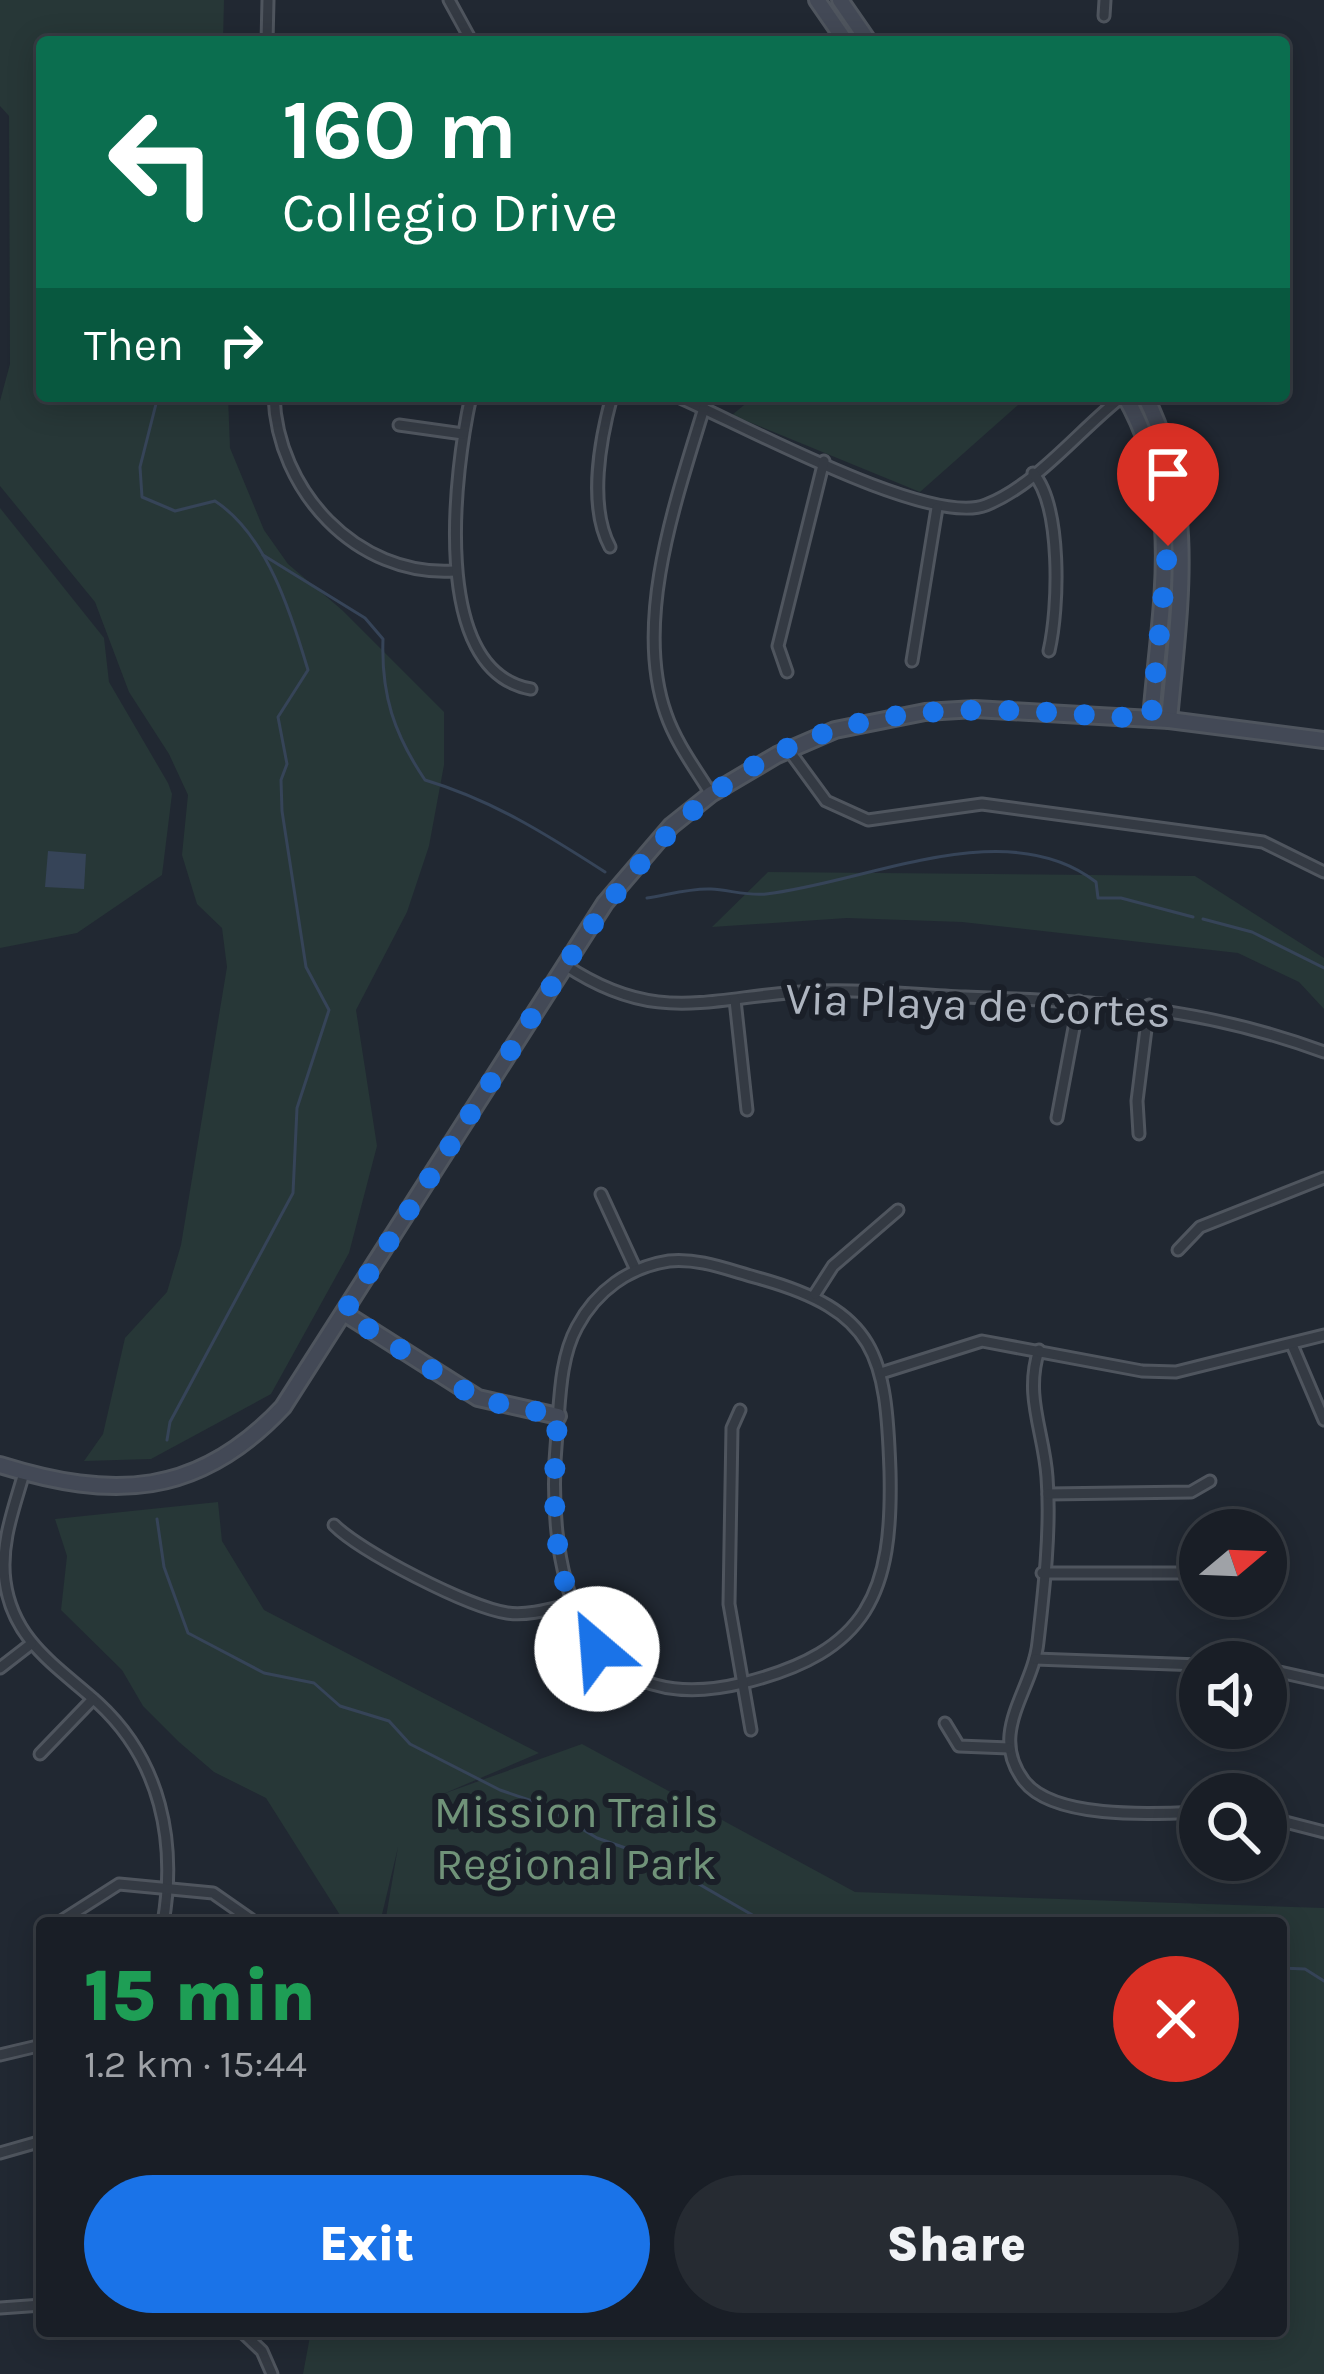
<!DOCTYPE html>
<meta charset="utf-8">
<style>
:root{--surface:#191e26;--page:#262b32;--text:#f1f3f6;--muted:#9fa2a7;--line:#373c43;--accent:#1a73e8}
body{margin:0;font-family:Karla,sans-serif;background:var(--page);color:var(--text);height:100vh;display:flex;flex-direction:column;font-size:45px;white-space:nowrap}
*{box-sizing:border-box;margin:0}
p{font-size:39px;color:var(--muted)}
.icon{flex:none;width:66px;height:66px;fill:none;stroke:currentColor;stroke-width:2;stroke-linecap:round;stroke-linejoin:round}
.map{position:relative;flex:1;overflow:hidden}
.details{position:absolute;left:36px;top:1917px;width:1251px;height:420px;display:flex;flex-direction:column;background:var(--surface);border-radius:12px;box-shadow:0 6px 30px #0003,0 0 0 3px var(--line)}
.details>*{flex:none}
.hud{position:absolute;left:36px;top:36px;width:1254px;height:366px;border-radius:12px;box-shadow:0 6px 30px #0003,0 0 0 3px var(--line);background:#0b6e4f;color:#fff;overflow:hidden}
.needle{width:78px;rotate:71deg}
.tools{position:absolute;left:1179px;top:1509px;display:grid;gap:24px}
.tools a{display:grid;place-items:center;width:108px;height:108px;border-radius:50%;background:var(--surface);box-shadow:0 6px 30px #0003,0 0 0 3px var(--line);font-size:60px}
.pin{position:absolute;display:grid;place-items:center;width:102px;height:102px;color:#fff;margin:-123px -51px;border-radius:50% 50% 50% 0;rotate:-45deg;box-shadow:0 0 12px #0007}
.pin .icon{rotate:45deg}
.me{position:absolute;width:132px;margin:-66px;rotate:333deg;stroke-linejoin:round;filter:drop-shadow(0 0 9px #0008)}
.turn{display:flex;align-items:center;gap:42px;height:252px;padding:0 48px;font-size:54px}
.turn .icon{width:156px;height:156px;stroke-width:2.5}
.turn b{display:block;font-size:84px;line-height:102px}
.then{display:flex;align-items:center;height:114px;padding:0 48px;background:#0003;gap:24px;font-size:45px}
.round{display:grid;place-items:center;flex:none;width:126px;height:126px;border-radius:63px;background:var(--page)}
.overview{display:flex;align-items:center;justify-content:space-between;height:204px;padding:0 48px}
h1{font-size:72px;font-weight:800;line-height:90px;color:#1e9e55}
.cta{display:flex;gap:24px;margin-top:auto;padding:24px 48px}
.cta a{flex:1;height:138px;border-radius:72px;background:var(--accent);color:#fff;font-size:48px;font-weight:800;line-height:138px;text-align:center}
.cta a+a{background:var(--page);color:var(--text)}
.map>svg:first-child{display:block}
.green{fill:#273737}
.water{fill:#364458}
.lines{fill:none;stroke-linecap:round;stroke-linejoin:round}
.stream{stroke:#364458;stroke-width:3}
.street-casing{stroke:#4f555e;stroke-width:15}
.secondary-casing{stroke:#4f555e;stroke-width:20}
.street{stroke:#343a43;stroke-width:9}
.secondary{stroke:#434956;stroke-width:14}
.route{stroke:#1a73e8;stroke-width:21;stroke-dasharray:0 37.8}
.labels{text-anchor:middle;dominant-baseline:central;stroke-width:12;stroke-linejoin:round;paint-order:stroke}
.street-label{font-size:45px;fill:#aeb5c0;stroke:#1a1f28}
.park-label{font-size:45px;fill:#709379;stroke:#1a1f28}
</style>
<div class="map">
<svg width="1324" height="2374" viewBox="0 0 1324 2374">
<rect width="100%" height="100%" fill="#212832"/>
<g class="green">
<polygon points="0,0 224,0 223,42 42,42 42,396 228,396 230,448 264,530 288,564 342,610 444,712 444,765 429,846 407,912 356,1010 377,1146 349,1253 271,1394 151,1459 84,1461 103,1434 125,1338 167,1292 181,1245 227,967 222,928 197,904 182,855 188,795 169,754 129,692 95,602 0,486 0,401 10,364 9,116 0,106"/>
<polygon points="755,396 1028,396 920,492 732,415"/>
<polygon points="0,508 104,638 109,682 168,783 172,794 162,875 77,933 0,948"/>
<polygon points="768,872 1195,876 1324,958 1324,1009 1299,982 1238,953 962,922 847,918 712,927"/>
<polygon points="218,1502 222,1541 264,1610 539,1753 443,1794 582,1744 855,1892 1324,1908 1324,2374 303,2374 311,2331 1281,2331 1281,1923 385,1923 398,1847 380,1923 345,1923 266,1798 214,1772 179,1742 143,1706 122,1670 61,1610 67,1556 55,1519"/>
</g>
<polygon class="water" points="48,851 86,854 84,889 45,887"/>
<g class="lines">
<g class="stream">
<path d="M158 396 140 467 142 497 175 511 215 501C267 535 291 613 308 670L278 717 287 764 281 780 282 811 306 967 329 1010 297 1108 293 1193 170 1422 167 1440"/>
<path d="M263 555 365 618 383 639C381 695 394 734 425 780 492 800 546 834 605 872"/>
<path d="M647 898C667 895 690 888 711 889 729 890 748 896 766 894 866 883 1006 812 1096 882L1098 898H1121L1193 917"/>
<polyline points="1203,919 1252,932 1324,968"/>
<polyline points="157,1519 164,1567 188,1633 264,1673 314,1683 340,1706 389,1721 410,1744 500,1790 541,1804 597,1838 654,1858 766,1923"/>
<polyline points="1281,1968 1305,1969 1324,1981"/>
</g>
<defs>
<g id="street">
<polyline points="449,0 472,42"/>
<polyline points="1104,16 1105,0"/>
<polyline points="267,42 268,0"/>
<path d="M274 396C277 490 356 577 454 571"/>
<path d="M471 396C455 468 428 671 531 689"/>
<path d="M676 396C737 422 930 528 986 505 1037 485 1079 430 1123 396"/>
<path d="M704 408C676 500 633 621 666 714 676 743 695 768 711 794"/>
<polyline points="399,425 463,434"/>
<path d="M1033 473C1062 506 1059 608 1049 651"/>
<path d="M610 547C588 506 600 440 612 396"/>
<polyline points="912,661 937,508"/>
<polyline points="787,672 778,646 824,461"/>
<polyline points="788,749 826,801 868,820 982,804 1263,842 1324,872"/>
<path d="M565 965C661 1029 715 994 819 991 867 989 917 995 965 997 1099 1002 1196 1005 1324 1052"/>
<polyline points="735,1000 747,1110"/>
<polyline points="1057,1118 1079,1001"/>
<polyline points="1139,1134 1137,1101 1149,1005"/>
<polyline points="601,1194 636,1270"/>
<polyline points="1178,1250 1200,1227 1324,1178"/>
<path d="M669 1261C700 1258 728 1270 758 1278 877 1311 886 1355 890 1471 893 1592 869 1652 743 1683 572 1725 545 1561 557 1433 560 1399 560 1358 577 1327 596 1291 629 1267 669 1261Z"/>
<polyline points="815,1294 833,1266 898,1210"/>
<polyline points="1293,1347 1324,1420"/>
<path d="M1039 1350C1024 1396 1044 1432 1047 1477 1051 1529 1044 1590 1038 1642 1033 1691 987 1732 1024 1781 1054 1820 1155 1814 1200 1812"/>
<polyline points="881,1373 982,1341 1142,1371 1176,1372 1324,1335"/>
<polyline points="740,1410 732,1428 729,1604 751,1730"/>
<path d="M24 1473C14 1508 0 1543 5 1581 13 1641 57 1666 98 1703 161 1761 177 1842 163 1923"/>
<polyline points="1048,1494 1191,1492 1210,1481"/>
<path d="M334 1525C361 1552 468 1607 507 1613 528 1616 551 1609 572 1604"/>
<polyline points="1266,1566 1267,1566"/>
<polyline points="1042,1573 1200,1573"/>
<polyline points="1035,1659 1200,1665"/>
<polyline points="0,1668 31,1644"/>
<polyline points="1266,1669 1324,1682"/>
<polyline points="945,1723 959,1746 1009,1748"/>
<polyline points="40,1754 93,1699"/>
<polyline points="1266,1817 1324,1832"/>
<polyline points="58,1923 119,1884 213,1893 256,1923"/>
<polyline points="0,2055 42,2045"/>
<polyline points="0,2153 42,2141"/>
<polyline points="0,2308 42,2305"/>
<polyline points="241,2331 262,2351 272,2374"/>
</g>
<g id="secondary">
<polyline points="817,0 846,42"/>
<polyline points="840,0 869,42"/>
<path d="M1125 396C1185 501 1160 605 1151 719"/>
<path d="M1145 396C1198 501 1179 608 1169 720"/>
<polyline points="344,1313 478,1398 558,1416"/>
<path d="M0 1465C112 1500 198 1498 283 1407L605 903 671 826 711 794 777 755 835 730 925 712 975 709 1169 720 1324 740"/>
</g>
</defs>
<use href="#street" class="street-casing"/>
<use href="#secondary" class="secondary-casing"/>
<use href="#street" class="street"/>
<use href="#secondary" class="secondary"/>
</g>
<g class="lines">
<path class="route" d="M597 1649C548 1588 552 1491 558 1416L478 1399 344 1313C396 1230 449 1148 501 1066 592 922 680 765 860 723 956 700 1054 714 1151 719L1168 546"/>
</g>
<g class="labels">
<g class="street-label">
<text transform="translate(978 1005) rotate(2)">Via Playa de Cortes</text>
</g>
<g class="park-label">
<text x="576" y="1812">Mission Trails<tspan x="576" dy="52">Regional Park</tspan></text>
</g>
</g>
</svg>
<div class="tools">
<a><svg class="needle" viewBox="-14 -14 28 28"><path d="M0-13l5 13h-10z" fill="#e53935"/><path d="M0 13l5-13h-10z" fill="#9fa2a7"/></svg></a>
<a><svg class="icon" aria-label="sound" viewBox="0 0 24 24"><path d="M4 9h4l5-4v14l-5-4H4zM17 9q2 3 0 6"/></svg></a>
<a><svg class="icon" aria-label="search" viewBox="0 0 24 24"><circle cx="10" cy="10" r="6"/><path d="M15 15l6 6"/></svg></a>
</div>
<div class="pin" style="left:1168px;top:546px;background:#d93025"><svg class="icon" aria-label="arrive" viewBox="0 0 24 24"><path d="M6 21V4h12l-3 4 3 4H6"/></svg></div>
<svg class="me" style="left:597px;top:1649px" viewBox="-20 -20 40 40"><circle r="19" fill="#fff"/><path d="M0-13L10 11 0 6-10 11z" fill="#1a73e8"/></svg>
<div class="hud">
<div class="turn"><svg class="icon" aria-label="left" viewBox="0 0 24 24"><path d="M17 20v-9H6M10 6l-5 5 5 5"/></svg><div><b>160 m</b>Collegio Drive</div></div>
<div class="then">Then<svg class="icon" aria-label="right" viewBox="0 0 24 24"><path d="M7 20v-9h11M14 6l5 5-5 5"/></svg></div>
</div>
<section class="details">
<div class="overview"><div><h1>15 min</h1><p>1.2 km · 15:44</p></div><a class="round" style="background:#d93025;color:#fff"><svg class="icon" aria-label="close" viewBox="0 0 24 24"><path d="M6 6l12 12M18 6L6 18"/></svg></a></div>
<div class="cta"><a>Exit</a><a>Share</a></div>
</section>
</div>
